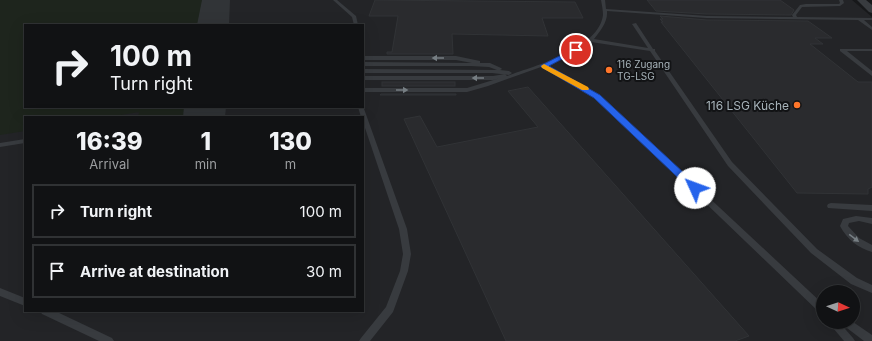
<!DOCTYPE html>
<meta charset="utf-8">
<style>
:root{--surface:#111214;--page:#1e2022;--text:#f1f3f6;--muted:#9c9ea0;--line:#303234}
body{margin:0;font-family:Inter,sans-serif;background:var(--page);color:var(--text);height:100vh;display:flex;flex-direction:column;font-size:15px;white-space:nowrap}
*{box-sizing:border-box;margin:0}
p{font-size:13px;color:var(--muted)}
.icon{flex:none;width:22px;height:22px;fill:none;stroke:currentColor;stroke-width:2;stroke-linecap:round;stroke-linejoin:round}
.map{position:relative;flex:1;overflow:hidden}
.sheet{position:absolute;left:24px;top:116px;width:340px;height:196px;display:flex;flex-direction:column;background:var(--surface);border-radius:0px;box-shadow:0 4px 16px #0002,0 0 0 1px var(--line)}
.sheet>*{flex:none}
.guide{position:absolute;left:24px;top:24px;width:340px;height:84px;border-radius:0px;box-shadow:0 4px 16px #0002,0 0 0 1px var(--line);background:#111214;color:var(--text);overflow:hidden}
.needle{width:26px;rotate:93deg}
.controls{position:absolute;left:816px;top:285px;display:grid;gap:8px}
.controls a{display:grid;place-items:center;width:44px;height:44px;border-radius:50%;background:var(--surface);box-shadow:0 4px 16px #0002,0 0 0 1px var(--line);font-size:20px}
.pin{position:absolute;display:grid;place-items:center;width:34px;height:34px;color:#fff;margin:-17px;border:2px solid #fff;border-radius:50%;box-shadow:0 1px 4px #0007}
.me{position:absolute;width:44px;margin:-22px;rotate:313deg;stroke-linejoin:round;filter:drop-shadow(0 0 3px #0008)}
.turn{display:flex;align-items:center;gap:14px;height:84px;padding:0 20px;font-size:18px}
.turn .icon{width:52px;height:52px;stroke-width:2.5}
.turn b{display:block;font-size:28px;line-height:34px}
.eta{display:flex;justify-content:space-evenly;align-items:center;height:68px;text-align:center}
.eta b{font-size:24px;font-weight:800;line-height:28px}
ul{padding:0;list-style:none}
li{display:flex;align-items:center;gap:12px;height:54px;margin:0 8px 6px;padding:0 12px;border:2px solid var(--line);border-radius:0px}
li div{flex:1}
li b{display:block;font-size:15px}
li em{font-style:normal}
.map>svg:first-child{display:block}
.built{fill:#232427;fill-rule:evenodd}
.green{fill:#1e251d}
.lines{fill:none;stroke-linecap:round;stroke-linejoin:round}
.taxiway{fill:#313437;fill-rule:evenodd}
.building{fill:#2a2b2e;stroke:#313336}
.service{fill:#383b3f;fill-rule:evenodd}
.minor{fill:#383b3f;fill-rule:evenodd}
.oneway{fill:#767e83}
.route{fill:#2563eb;stroke:#184099}
.slow{fill:#f59e0b}
.poi-dot{fill:#ff762a;stroke:#121315;stroke-width:1.5}
.labels{text-anchor:middle;dominant-baseline:central;stroke-width:4;stroke-linejoin:round;paint-order:stroke}
.far-poi-label{font-size:10px;fill:#a8b4bb;stroke:#121315;text-anchor:start}
.poi-label{font-size:12px;fill:#a8b4bb;stroke:#121315;text-anchor:end}
</style>
<div class="map">
<svg width="872" height="341" viewBox="0 0 872 341">
<rect width="100%" height="100%" fill="#17181a"/>
<path class="built" d="M0 0H852L872 17V341H0ZM25 25H363V107H25ZM25 117H363V311H25ZM823 292H853V322H823Z"/>
<polygon class="green" points="0,0 203,0 199,25 25,25 25,107 186,107 185,117 138,117 139,112 110,117 25,117 25,131 0,135"/>
<g class="lines">
<g class="taxiway">
<polygon points="202,0 230,0 229,25 197,25"/>
<polygon points="184,107 226,107 225,117 183,117"/>
</g>
</g>
<g class="building">
<polygon points="375,0 575,2 583,18 542,18 548,36 452,34 453,54 387,54 387,52 392,52 398,16 369,16"/>
<polygon points="647,0 780,0 794,10 791,15 707,14 656,11"/>
<polygon points="660,16 707,20 808,21 832,38 815,38 823,44 810,44 858,82 872,82 872,187 868,189 868,194 797,193 661,22 663,22 660,19 663,19"/>
<rect x="382" y="82" width="73" height="4"/>
<polygon points="528,87 749,336 735,341 506,341 404,119 420,116 437,147 538,127 508,91"/>
<polygon points="381,94 456,94 456,95 380,95"/>
</g>
<g class="lines">
<g class="service">
<polygon points="333,0 337,0 356,16 358,25 354,25 352,17"/>
<path d="M601 0H605L606 9 707 16 793 17 792 15 800 5 806 4H839L840 3 839 0H843L844 3 840 6 802 7 796 15 797 17 872 18V20H864L872 27V30L858 20 707 18 607 11C608 22 600 31 594 39L648 48 632 24 636 23 653 49H655V51L732 162 817 249 857 278 872 285V293L851 284 811 253 728 166 650 51 591 42 578 51 546 66 599 95 823 304V314L820 313 595 97 541 67 488 86 467 92H363V88H467L500 78 493 80H363V76H493L505 74 507 76C534 66 599 49 603 15 603 11 602 5 601 0Z"/>
<polygon points="840,49 872,49 872,51 847,51 872,71 872,76 840,51"/>
<polygon points="363,56 456,56 480,61 480,63 490,63 501,68 502,69 500,70 509,71 512,73 509,75 492,73 363,73 363,69 497,70 489,67 471,66 363,66 363,62 472,63 456,60 363,60"/>
<polygon points="363,106 407,229 411,254 408,271 393,312 370,341 359,341 361,338 386,307 400,271 403,254 399,229 363,122 363,117 361,117 358,107 363,107"/>
<polygon points="25,139 25,143 0,147 0,143"/>
<polygon points="831,203 872,205 872,211 828,208 827,206 828,204"/>
<path d="M856 216 872 218V224L859 221 849 223 848 226 859 238 872 245V252C858 248 847 239 840 226L843 219Z"/>
<polygon points="0,288 25,298 25,306 0,296"/>
<polygon points="40,311 55,311 112,338 114,341 99,341 42,314"/>
<polygon points="828,322 839,322 853,338 855,341 844,341"/>
<polygon points="841,322 853,322 872,335 872,341 864,341 843,325"/>
</g>
<polygon class="minor" points="857,0 866,0 872,5 872,13 869,12"/>
</g>
<defs><path id="oneway-solid" d="M-6-.8H1V-3.2L6.5 0L1 3.2V.8H-6Z"/></defs>
<g class="oneway">
<use href="#oneway-solid" transform="translate(438 58) rotate(180)"/>
<use href="#oneway-solid" transform="translate(478 78) rotate(180)"/>
<use href="#oneway-solid" transform="translate(402 90)"/>
<use href="#oneway-solid" transform="translate(854 238) rotate(37)"/>
</g>
<polygon class="route" points="573,49 579,50 549,66 600,95 698,186 700,188 698,191 692,191 594,98 540,66"/>
<polygon class="slow" points="544,64 588,87 589,89 588,90 582,90 542,68 541,66"/>
<g class="poi-dot">
<circle cx="609" cy="70" r="4"/>
<circle cx="797" cy="105" r="4"/>
</g>
<g class="labels">
<g class="far-poi-label">
<text x="617" y="64">116 Zugang<tspan x="617" dy="12">TG-LSG</tspan></text>
</g>
<g class="poi-label">
<text x="789" y="105">116 LSG Küche</text>
</g>
</g>
</svg>
<div class="controls">
<a><svg class="needle" viewBox="-14 -14 28 28"><path d="M0-13l5 13h-10z" fill="#e53935"/><path d="M0 13l5-13h-10z" fill="#9c9ea0"/></svg></a>
</div>
<div class="pin" style="left:576px;top:50px;background:#d93025"><svg class="icon" aria-label="arrive" viewBox="0 0 24 24"><path d="M6 21V4h12l-3 4 3 4H6"/></svg></div>
<svg class="me" style="left:695px;top:188px" viewBox="-20 -20 40 40"><circle r="19" fill="#fff"/><path d="M0-13L10 11 0 6-10 11z" fill="#2563eb"/></svg>
<div class="guide">
<div class="turn"><svg class="icon" aria-label="right" viewBox="0 0 24 24"><path d="M7 20v-9h11M14 6l5 5-5 5"/></svg><div><b>100 m</b>Turn right</div></div>
</div>
<section class="sheet">
<div class="eta">
<div><b>16:39</b><p>Arrival</p></div>
<div><b>1</b><p>min</p></div>
<div><b>130</b><p>m</p></div>
</div>
<ul>
<li><svg class="icon" aria-label="right" viewBox="0 0 24 24"><path d="M7 20v-9h11M14 6l5 5-5 5"/></svg><div><b>Turn right</b></div><em>100 m</em></li>
<li><svg class="icon" aria-label="arrive" viewBox="0 0 24 24"><path d="M6 21V4h12l-3 4 3 4H6"/></svg><div><b>Arrive at destination</b></div><em>30 m</em></li>
</ul>
</section>
</div>
